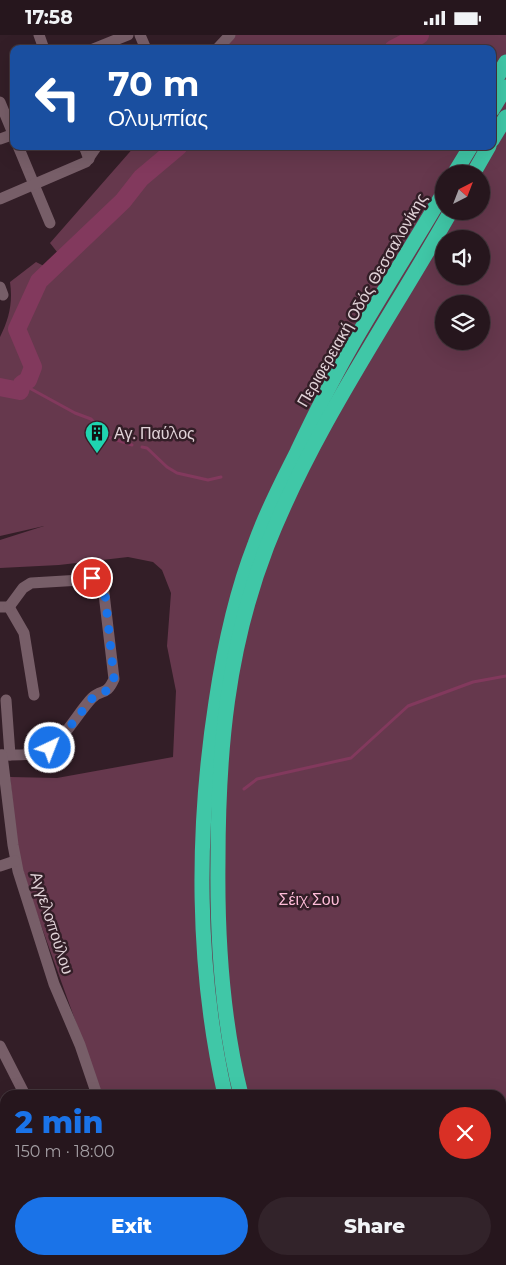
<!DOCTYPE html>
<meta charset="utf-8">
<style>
:root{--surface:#26161d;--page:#32232a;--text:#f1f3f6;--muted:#a49fa4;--line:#42353b;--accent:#1a73e8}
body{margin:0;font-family:Montserrat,sans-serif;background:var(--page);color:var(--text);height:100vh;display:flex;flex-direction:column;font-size:19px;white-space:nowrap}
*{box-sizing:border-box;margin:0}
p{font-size:16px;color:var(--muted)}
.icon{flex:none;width:28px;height:28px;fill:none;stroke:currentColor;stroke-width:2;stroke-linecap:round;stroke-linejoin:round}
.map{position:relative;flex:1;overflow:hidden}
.side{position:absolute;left:0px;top:1055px;width:506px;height:175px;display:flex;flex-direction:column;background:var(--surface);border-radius:15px 15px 0 0;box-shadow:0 5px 20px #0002,0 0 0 1px var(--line)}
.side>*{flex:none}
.top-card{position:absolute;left:10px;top:10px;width:486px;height:105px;border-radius:10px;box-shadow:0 5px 20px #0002,0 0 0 1px var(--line);background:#1a4fa0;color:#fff;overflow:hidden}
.needle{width:32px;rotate:42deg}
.controls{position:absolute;left:435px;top:130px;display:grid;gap:10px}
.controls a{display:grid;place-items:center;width:55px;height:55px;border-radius:50%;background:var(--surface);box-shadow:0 5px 20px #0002,0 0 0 1px var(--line);font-size:25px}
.pin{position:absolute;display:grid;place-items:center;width:42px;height:42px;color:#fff;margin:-21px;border:2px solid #fff;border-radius:50%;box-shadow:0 1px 5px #0007}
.me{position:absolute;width:55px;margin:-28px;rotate:43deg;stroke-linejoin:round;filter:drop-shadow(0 0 4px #0008)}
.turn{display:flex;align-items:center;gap:18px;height:105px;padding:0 15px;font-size:22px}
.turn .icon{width:65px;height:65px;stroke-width:2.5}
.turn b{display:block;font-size:35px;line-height:42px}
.round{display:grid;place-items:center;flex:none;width:52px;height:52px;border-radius:26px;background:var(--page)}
.summary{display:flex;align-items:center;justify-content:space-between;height:85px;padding:0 15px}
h1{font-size:30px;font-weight:800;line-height:38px;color:var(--accent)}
.action{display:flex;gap:10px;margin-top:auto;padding:10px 15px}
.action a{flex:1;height:58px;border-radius:30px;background:var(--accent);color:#fff;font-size:20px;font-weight:800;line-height:58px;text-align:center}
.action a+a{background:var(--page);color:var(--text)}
.status{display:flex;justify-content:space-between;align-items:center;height:35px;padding:0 25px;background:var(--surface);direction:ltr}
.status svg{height:14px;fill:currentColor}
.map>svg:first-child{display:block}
.green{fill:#66384d;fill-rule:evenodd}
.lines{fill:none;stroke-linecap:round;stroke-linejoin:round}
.stream{stroke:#82395d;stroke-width:3}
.river{stroke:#82395d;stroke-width:18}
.minor{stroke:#775e68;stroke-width:11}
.highway{stroke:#40c7a7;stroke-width:15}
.route{stroke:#1a73e8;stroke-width:9;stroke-dasharray:0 16.2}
.labels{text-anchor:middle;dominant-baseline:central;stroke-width:5;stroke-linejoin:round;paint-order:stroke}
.street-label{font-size:16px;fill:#e1d3d8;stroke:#331e27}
.poi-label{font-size:16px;fill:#e1d3d8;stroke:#331e27;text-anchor:start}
.park-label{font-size:16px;fill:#febcd8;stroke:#331e27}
</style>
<div class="status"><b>17:58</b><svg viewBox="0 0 49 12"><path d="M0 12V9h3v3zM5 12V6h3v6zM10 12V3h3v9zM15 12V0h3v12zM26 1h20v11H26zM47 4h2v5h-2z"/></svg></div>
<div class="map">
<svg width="506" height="1230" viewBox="0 0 506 1230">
<rect width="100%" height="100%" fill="#331e27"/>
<path class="green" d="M234 0H506V1230H155L154 1225H501V1060H102L33 868 18 818 10 742 57 743 173 722 176 656 167 611 171 558 162 535 153 527 128 522 59 530 0 533V505L44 491 0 501V302C9 284 13 268 10 247L36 227 46 232 65 227 50 208 135 111H492V14H221ZM444 139H481V176H444ZM444 204H481V241H444ZM444 269H481V306H444Z"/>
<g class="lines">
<g class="stream">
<polyline points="22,349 75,378 91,384 108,402 132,410"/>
<polyline points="142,412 147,413 167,432 177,438 208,445 221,442"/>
<polyline points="244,754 257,744 351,723 408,671 473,647 506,641"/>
</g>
<g class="river">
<polyline points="393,14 420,0"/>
<polyline points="0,352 20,356 22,349 28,345 33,332 17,294 39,246 123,166 141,143 179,111"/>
</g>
<g class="minor">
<polyline points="39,0 44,14"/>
<polyline points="140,0 146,14"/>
<polyline points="93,14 128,0"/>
<polyline points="217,14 230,0"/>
<polyline points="0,67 14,101"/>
<polyline points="0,104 14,99"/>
<polyline points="18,111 50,188"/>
<polyline points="84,111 89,124"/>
<polyline points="0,164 86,127 97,111"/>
<polyline points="0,252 3,260"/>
<polyline points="0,572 9,572 24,598 34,660"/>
<polyline points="6,665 10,720"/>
<path d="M0 720C13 720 30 721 43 717 60 711 79 676 92 663 102 653 106 662 114 644L103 550 98 544 31 548 23 553 9 572"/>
<polyline points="2,720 13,810 18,836 54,949 80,1010 97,1060"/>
<polyline points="0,831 15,826"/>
<polyline points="0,1011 25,1060"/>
<polyline points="0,1148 5,1147"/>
<polyline points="149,1225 150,1230"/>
<polyline points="71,1230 71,1225"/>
<polyline points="223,1230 230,1225"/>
</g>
<g class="highway">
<polyline points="492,51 506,27"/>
<polyline points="492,75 506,52"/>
<polyline points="492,105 506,82"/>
<polyline points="454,139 471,111"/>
<polyline points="473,139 489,111"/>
<path d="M225 1060C196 932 196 796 216 667 224 613 235 560 255 509 266 477 282 447 297 417 314 381 332 345 352 310 382 258 414 208 444 157"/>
<path d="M241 1060C222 984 217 904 218 826 218 716 227 614 267 511 314 392 388 287 451 176"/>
<polyline points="288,1225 290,1230"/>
<polyline points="304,1225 306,1230"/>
</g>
</g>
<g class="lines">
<polyline class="route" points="50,713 72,689 94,661 108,655 114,644 104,550 98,544 92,543"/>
</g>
<defs>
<symbol id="building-pin" viewBox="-11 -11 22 30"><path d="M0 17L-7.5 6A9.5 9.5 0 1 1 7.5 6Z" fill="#1fd5b0" stroke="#331e27"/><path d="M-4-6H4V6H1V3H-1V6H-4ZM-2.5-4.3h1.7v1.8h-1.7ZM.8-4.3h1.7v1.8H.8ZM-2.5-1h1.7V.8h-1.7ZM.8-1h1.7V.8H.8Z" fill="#111"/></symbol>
</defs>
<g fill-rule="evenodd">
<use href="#building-pin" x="83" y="384" width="28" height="38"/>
</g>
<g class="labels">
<g class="street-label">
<text transform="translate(362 265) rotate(-60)">Περιφερειακή Οδός Θεσσαλονίκης</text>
<text transform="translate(52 888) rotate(72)">Αγγελοπούλου</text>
</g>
<g class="poi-label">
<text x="114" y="398">Αγ. Παύλος</text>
</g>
<g class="park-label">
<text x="309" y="864">Σέιχ Σου</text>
</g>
</g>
</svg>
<div class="controls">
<a><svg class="needle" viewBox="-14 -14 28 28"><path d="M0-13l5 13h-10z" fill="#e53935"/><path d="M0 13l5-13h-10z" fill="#a49fa4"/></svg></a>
<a><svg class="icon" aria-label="sound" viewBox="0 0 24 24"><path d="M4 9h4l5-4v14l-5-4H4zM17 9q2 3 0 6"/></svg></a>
<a><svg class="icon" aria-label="layers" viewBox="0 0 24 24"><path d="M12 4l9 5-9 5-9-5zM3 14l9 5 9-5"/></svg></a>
</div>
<div class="pin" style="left:92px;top:543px;background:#d93025"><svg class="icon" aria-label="arrive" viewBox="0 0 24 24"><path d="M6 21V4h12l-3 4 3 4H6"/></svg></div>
<svg class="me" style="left:50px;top:713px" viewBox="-20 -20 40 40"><circle r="17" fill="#1a73e8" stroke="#fff" stroke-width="3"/><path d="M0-11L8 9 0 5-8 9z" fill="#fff"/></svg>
<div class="top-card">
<div class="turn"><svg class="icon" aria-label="left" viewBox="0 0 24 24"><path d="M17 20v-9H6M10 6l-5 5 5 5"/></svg><div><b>70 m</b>Ολυμπίας</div></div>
</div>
<section class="side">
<div class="summary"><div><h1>2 min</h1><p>150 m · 18:00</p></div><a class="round" style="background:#d93025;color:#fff"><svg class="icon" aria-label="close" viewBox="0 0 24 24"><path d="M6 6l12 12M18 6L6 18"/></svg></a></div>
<div class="action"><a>Exit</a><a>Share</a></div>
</section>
</div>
